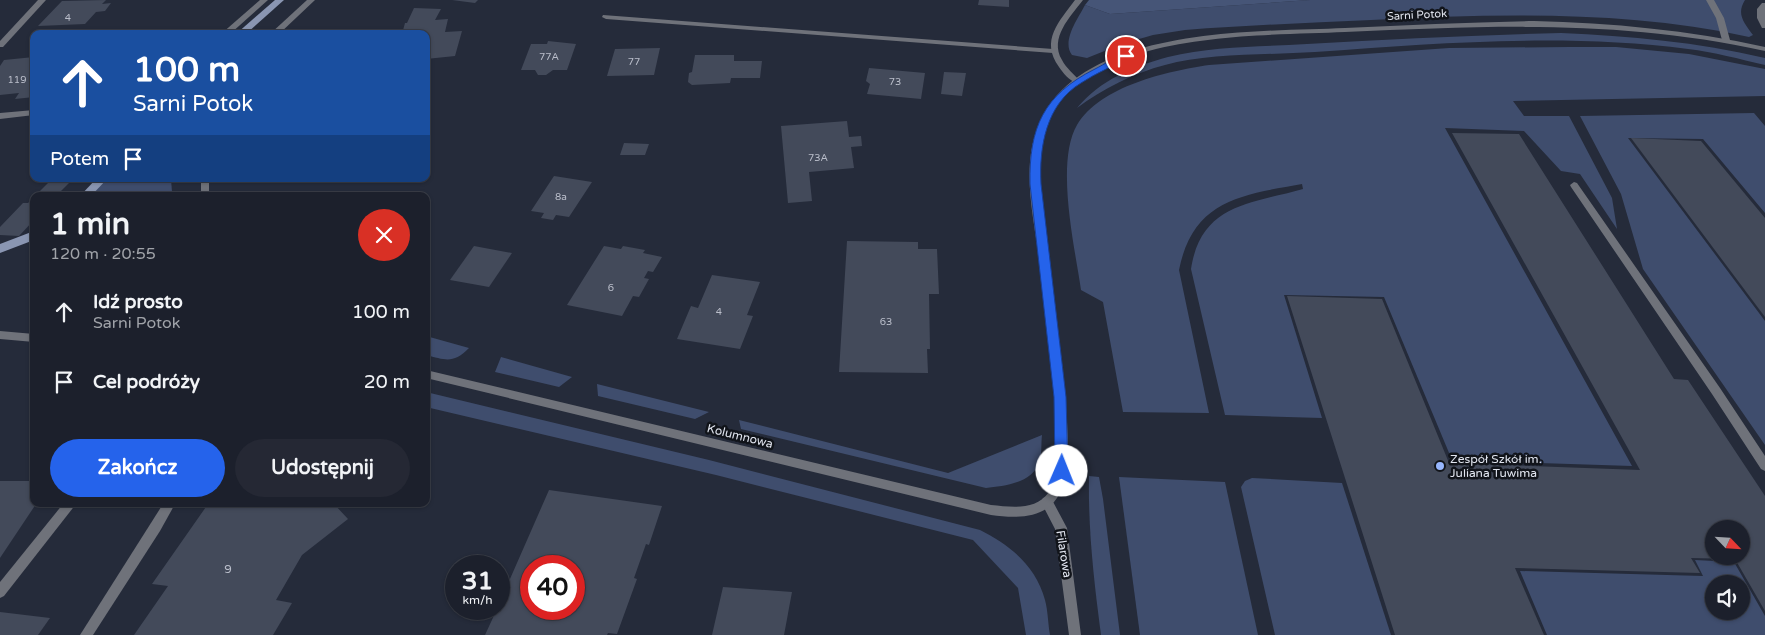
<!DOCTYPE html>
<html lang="pl">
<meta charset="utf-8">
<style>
:root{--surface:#1c202c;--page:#252834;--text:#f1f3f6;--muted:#a0a3a9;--line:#3a3e48;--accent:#2563eb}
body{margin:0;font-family:"Varela Round",sans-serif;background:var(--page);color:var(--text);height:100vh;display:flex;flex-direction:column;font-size:19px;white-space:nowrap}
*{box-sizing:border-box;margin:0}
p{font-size:16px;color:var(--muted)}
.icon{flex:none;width:28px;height:28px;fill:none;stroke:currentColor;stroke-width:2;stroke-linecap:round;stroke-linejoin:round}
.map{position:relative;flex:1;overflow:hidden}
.details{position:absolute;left:30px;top:192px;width:400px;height:315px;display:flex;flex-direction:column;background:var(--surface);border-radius:10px;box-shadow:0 1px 4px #0004,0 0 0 1px var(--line)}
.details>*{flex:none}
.banner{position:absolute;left:30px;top:30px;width:400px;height:152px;border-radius:10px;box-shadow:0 1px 4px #0004,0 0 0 1px var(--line);background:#1a4fa0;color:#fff;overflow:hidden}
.needle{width:32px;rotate:115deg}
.fabs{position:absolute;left:1705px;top:520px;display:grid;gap:10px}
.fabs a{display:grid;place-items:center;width:45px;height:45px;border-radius:50%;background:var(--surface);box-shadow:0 1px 4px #0004,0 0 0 1px var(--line);font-size:25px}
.speed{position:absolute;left:445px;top:555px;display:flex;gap:10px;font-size:25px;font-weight:700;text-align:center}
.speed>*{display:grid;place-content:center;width:65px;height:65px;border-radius:50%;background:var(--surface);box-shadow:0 1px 4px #0004,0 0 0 1px var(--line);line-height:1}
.speed small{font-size:12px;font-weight:400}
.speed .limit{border:8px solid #d22;background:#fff;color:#111}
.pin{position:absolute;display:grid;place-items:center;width:42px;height:42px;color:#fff;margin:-21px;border:2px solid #fff;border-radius:50%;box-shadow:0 1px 5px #0007}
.me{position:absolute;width:55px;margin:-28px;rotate:1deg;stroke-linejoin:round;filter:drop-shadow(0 0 4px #0008)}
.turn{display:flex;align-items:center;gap:18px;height:105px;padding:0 20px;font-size:22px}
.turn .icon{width:65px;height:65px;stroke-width:2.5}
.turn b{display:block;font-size:35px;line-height:42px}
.then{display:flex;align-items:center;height:48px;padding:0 20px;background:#0003;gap:10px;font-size:19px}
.round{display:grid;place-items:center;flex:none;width:52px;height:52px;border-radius:26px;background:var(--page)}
.head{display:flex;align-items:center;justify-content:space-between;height:85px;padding:0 20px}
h1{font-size:30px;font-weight:800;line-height:38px}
.action{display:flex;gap:10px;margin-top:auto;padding:10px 20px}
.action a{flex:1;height:58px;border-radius:30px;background:var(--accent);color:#fff;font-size:20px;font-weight:800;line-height:58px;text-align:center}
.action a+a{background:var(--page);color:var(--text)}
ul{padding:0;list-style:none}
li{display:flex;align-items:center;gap:15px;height:70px;padding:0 20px}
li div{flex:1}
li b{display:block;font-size:19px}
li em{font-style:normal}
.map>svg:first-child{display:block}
.green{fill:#3f4d6d;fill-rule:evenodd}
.forest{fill:#465577}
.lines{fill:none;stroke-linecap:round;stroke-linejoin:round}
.stream{fill:#8a96b2;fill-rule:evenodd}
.building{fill:#434a5a;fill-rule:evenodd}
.service{fill:#6f727a;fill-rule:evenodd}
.minor{fill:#6f727a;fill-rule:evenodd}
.tertiary{fill:#6f727a;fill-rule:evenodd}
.route{fill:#2563eb;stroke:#184099}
.poi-dot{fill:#97b6fd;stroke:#11141a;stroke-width:2}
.labels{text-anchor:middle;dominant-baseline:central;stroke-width:5;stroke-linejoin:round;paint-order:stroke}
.number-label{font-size:10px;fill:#babeca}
.far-street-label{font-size:11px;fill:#e1e5ef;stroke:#11141a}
.street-label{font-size:12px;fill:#e1e5ef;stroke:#11141a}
.poi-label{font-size:12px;fill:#e1e5ef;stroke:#11141a;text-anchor:start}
.near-number-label{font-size:12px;fill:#babeca}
</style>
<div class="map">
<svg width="1765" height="635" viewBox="0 0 1765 635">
<rect width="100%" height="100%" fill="#252b3a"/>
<g class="green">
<path d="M1310 0H1745C1736 14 1744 23 1753 35L1749 37C1625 10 1498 14 1371 20 1309 23 1247 25 1185 30L1153 35 1122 44 1087 58 1072 55C1061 41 1079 17 1085 5L1110 14Z"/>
<path d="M1561 33C1630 36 1697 42 1765 58V65C1739 59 1714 52 1688 49 1565 33 1438 43 1315 52 1269 55 1208 53 1165 65 1134 73 1102 89 1077 108 1100 80 1134 66 1168 57 1213 46 1261 47 1307 44 1392 39 1476 35 1561 33Z"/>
<path d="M1570 47H1616L1689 54 1765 69V96L1513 101 1524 116H1569L1612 198 1617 229 1580 174 1561 171 1524 131 1445 128 1632 466 1452 460 1384 297 1284 295 1322 418 1225 415 1191 269C1201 204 1250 204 1303 189L1302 184C1241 195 1193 200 1179 270L1209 413 1123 412 1103 302 1081 290C1075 248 1055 163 1077 125 1100 86 1168 71 1209 65L1449 48Z"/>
<polygon points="1754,113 1765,126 1765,213 1703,139 1628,138 1765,321 1765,445 1643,269 1621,194 1580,116"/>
<polygon points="105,179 171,179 172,192 168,194 91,194"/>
<path d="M426 336 469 348C453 364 446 360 426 355Z"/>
<polygon points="501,357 572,377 559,387 495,372"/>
<polygon points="597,384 709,412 695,419 598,396"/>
<path d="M426 392 709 460 980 530C1010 545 1036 566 1045 600 1048 611 1048 624 1050 635H1026L1018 588 973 540 716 475 426 407Z"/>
<path d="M739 420 948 473 1042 435C1041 443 1042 452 1040 460 1034 483 1005 486 986 488L741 429Z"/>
<path d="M1089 476 1099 477 1103 499 1120 635H1101C1094 582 1088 530 1089 476Z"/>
<polygon points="1119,477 1225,482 1258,635 1140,635"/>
<polygon points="1252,478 1342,483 1391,635 1275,635 1241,487 1245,481"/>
<path d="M1695 560 1734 562 1765 616V635H1547L1520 571 1703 576ZM1714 584H1741V611H1714Z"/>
</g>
<polygon class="forest" points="1089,0 1310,0 1110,14 1085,5"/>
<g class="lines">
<g class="stream">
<polygon points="275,0 284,0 246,34 236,34"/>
<polygon points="96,179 107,179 91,196 80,196"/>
<polygon points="34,231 34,240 0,253 0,244"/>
</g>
</g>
<g class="building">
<polygon points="106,0 102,4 111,3 105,11 96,12 85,24 38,26 62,1"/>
<polygon points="452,0 478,0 475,3"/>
<polygon points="979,0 1009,0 1009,7 978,5"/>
<polygon points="414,8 441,9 435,20 448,19 445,32 462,31 455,56 426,59 426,34 402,34 405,23 407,23"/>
<polygon points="548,41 576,44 567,70 553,70 546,75 538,75 535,70 521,70 531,44 547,44"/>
<polygon points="660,48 654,75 607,76 615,49"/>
<polygon points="695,55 734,55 734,61 762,61 760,78 731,78 730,83 692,85 688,82 689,73 692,72"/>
<polygon points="34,57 34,97 15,99 19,93 0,95 0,66 4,60"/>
<polygon points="869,68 925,73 921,99 867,94 870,84 866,81"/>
<polygon points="944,72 966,73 962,96 941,94"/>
<polygon points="847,121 849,137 861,136 862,146 851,147 854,168 809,172 812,201 788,203 781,126"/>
<path d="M1452 133 1519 134 1674 379 1688 380 1765 496V611L1735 559 1691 558 1700 573 1515 568 1544 635H1395L1287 296 1382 299 1449 463 1640 470ZM1714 529H1741V556H1714Z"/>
<polygon points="1631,138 1701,141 1765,218 1765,317"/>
<polygon points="624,143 649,144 645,155 620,155"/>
<polygon points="554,176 592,182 569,217 556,215 553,220 541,218 544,213 531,211"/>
<polygon points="50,181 70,182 56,196 35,196"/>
<polygon points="34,197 34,220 19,236 0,235 0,227 23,203 28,203"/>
<polygon points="847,241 918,242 918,249 937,249 939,294 929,294 930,349 927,349 928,373 839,372"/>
<polygon points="474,246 512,253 489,287 450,280"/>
<polygon points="604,246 621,249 623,246 645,250 643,253 662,257 653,272 648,271 644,278 649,279 639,297 633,296 622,316 567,305"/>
<polygon points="712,275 760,282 747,315 753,316 740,349 677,339 691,306 698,308"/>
<polygon points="0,481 34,481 34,504 36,504 0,558"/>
<path d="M549 490 662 506 649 545 646 544 634 578 637 579 617 634 608 633 607 635H485L497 609H499V604ZM531 566H574V609H531Z"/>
<polygon points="208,504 334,504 348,519 302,555 276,600 292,603 273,635 134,635 168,586 152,584"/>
<polygon points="723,587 792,592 784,635 712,635"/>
<polygon points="0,612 50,618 38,635 0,635"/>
</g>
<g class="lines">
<g class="service">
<polygon points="260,0 268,0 230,34 221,34"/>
<polygon points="1706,0 1714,0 1724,18 1730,40 1729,42 1723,42 1722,40 1716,18"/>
<polygon points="1762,3 1765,3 1765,28 1762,28 1757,18 1757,9"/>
<polygon points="603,15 1053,49 1057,51 1053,53 606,19 602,17"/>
<polygon points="1574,182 1577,183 1720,388 1765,456 1765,471 1761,469 1712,394 1571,187 1570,185"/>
<polygon points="0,331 34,334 34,342 0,339"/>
<polygon points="163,504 175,504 160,531 93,635 80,635"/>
</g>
<g class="minor">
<polygon points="38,0 46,0 3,47 0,47 0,41"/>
<path d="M1075 0H1083C1070 17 1049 38 1062 60 1066 68 1074 74 1080 81L1076 83C1069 80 1063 73 1059 67 1040 40 1059 22 1075 0Z"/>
<polygon points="34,110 34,115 0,119 0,113"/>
<polygon points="1047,497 1051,498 1067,528 1081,635 1069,635 1055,529 1041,502 1043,498"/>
<polygon points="63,504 76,504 4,596 0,598 0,582"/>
</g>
<g class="tertiary">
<polygon points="307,0 315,0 279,34 270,34"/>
<path d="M1534 21C1612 23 1688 30 1765 47V51C1622 19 1490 26 1345 32 1261 36 1109 31 1056 107 1045 124 1040 144 1039 164 1037 192 1043 220 1047 248 1054 306 1064 364 1067 422 1068 447 1072 477 1057 498 1042 520 1014 518 991 515L426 378V370L991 505C1012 507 1035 511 1049 492 1060 477 1057 453 1057 435 1056 376 1045 317 1039 258 1033 213 1020 163 1041 120 1085 26 1258 32 1345 28 1408 25 1471 22 1534 21Z"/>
<rect x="201" y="179" width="8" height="17"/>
</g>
</g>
<path class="route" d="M1126 54 1131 56 1129 58C1113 66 1096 73 1081 83 1046 104 1039 147 1041 184L1066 397 1068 471 1066 475 1062 476 1057 475 1055 471 1054 397 1030 184C1029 128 1043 95 1095 69 1105 64 1115 57 1126 54Z"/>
<circle class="poi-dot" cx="1440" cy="466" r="5"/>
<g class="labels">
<g class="number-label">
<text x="68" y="18">4</text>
<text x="549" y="57">77A</text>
<text x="634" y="62">77</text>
<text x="17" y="80">119</text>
<text x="895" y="82">73</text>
<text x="818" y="158">73A</text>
<text x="561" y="197">8a</text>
<text x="611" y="288">6</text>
<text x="719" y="312">4</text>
<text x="886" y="322">63</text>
</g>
<g class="far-street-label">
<text transform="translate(1417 15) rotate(-3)">Sarni Potok</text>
</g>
<g class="street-label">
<text transform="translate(740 436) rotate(14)">Kolumnowa</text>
<text transform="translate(1064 554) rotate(81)">Filarowa</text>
</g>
<g class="poi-label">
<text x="1450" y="459">Zespół Szkół im.<tspan x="1450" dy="14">Juliana Tuwima</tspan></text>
</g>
<g class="near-number-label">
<text x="228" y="569">9</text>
</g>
</g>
</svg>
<div class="fabs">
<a><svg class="needle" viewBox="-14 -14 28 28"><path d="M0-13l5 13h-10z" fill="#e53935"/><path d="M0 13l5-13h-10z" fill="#a0a3a9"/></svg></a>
<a><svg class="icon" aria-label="sound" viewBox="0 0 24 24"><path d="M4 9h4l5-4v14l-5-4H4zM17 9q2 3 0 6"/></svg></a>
</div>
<div class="speed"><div>31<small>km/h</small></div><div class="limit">40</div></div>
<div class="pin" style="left:1126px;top:56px;background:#d93025"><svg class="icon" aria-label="arrive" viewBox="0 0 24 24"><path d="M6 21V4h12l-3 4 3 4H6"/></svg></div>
<svg class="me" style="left:1062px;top:471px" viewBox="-20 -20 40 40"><circle r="19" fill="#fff"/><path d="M0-13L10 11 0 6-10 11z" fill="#2563eb"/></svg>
<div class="banner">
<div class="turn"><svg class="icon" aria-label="ahead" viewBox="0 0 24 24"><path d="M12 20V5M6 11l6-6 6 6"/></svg><div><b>100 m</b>Sarni Potok</div></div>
<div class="then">Potem<svg class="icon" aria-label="arrive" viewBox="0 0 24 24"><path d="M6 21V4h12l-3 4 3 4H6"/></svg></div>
</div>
<section class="details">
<div class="head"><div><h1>1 min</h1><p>120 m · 20:55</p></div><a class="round" style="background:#d93025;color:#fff"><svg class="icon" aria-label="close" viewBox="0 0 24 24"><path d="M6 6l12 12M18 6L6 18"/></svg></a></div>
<ul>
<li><svg class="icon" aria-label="ahead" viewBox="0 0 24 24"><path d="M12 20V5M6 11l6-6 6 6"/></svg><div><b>Idź prosto</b><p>Sarni Potok</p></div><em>100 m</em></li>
<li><svg class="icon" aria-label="arrive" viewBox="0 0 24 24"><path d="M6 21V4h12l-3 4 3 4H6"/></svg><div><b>Cel podróży</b></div><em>20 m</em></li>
</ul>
<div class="action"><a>Zakończ</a><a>Udostępnij</a></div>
</section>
</div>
